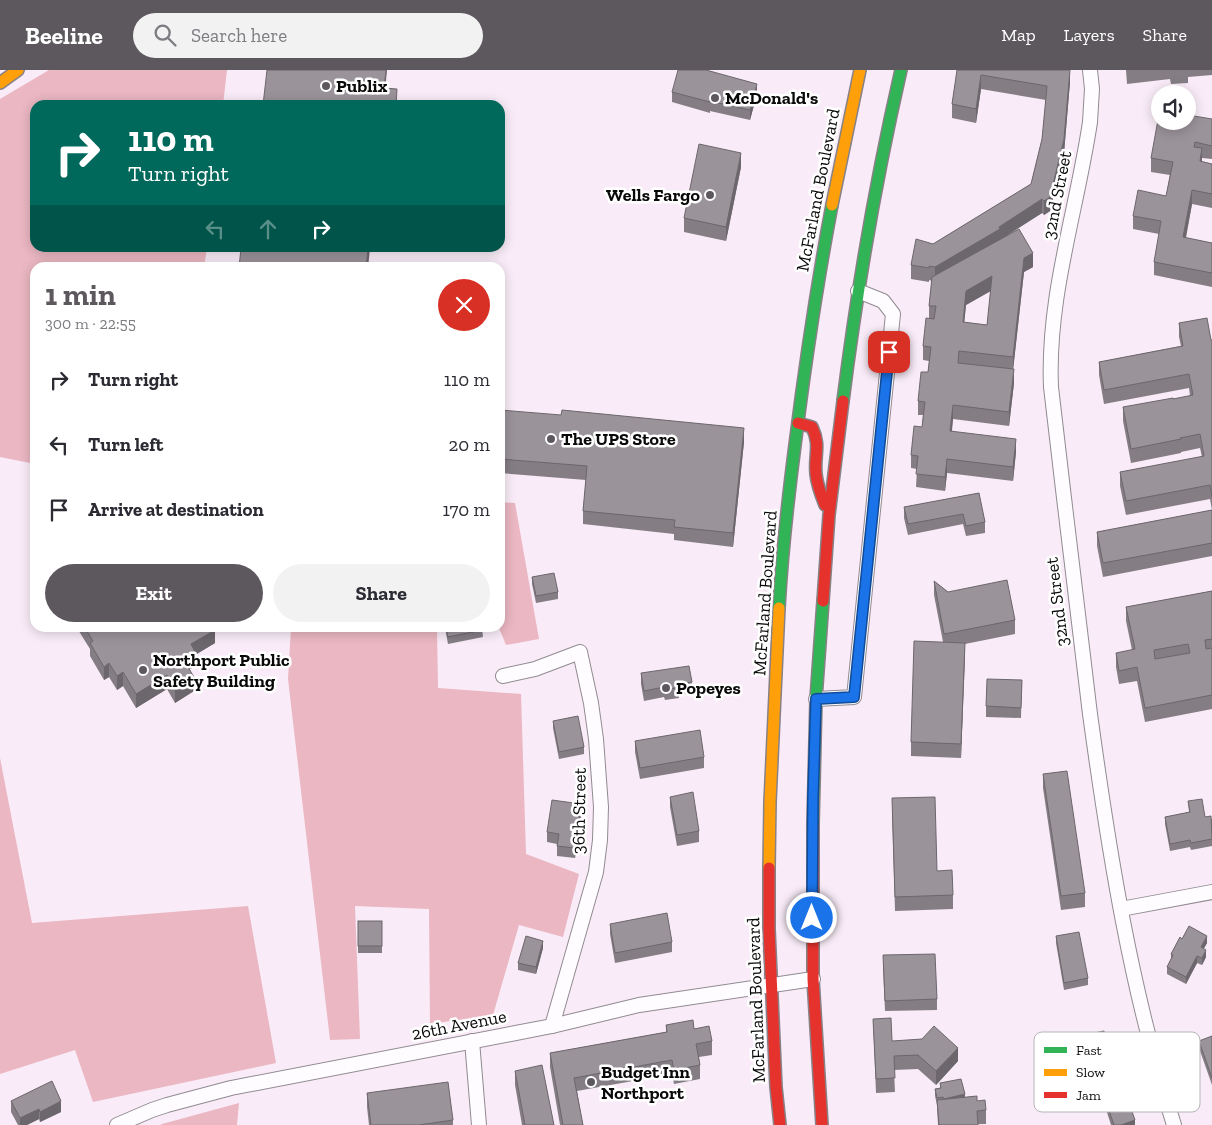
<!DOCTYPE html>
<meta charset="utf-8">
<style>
:root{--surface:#fff;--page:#f2f2f3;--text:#2b2b33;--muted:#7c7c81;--accent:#5d585d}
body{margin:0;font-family:"Zilla Slab",serif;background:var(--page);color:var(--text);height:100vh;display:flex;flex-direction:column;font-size:19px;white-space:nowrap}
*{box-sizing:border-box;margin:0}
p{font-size:16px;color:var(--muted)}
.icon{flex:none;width:28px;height:28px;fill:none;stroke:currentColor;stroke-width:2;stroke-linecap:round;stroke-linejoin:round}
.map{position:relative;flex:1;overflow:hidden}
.side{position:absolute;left:30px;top:192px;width:475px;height:370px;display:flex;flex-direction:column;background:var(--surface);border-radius:15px;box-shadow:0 2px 12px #0003}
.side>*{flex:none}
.banner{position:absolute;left:30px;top:30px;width:475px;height:152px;border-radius:15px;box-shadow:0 2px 12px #0003;background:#00695c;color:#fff;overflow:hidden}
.fabs{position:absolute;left:1151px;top:15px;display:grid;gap:10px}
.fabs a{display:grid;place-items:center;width:45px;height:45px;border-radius:50%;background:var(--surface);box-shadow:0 2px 12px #0003;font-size:25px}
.pin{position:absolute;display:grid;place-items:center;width:42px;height:42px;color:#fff;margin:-21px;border-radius:10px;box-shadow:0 2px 8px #0006}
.me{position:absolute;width:55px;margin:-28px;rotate:0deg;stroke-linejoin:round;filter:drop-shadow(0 0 4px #0008)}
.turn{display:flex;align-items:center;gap:18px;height:105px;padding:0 15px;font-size:22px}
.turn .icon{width:65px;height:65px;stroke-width:2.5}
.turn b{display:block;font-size:35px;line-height:42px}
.lanes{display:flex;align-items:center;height:48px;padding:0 15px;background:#0003;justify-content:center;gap:25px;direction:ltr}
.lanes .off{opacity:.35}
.round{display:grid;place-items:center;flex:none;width:52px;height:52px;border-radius:26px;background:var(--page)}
.summary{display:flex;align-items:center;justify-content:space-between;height:85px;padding:0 15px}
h1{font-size:30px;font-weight:800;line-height:38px;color:var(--accent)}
.cta{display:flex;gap:10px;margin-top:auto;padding:10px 15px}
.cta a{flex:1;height:58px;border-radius:30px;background:var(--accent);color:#fff;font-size:20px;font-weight:800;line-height:58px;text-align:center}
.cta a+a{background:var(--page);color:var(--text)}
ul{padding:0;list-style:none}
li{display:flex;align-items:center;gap:15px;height:65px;padding:0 15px}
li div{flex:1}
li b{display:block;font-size:19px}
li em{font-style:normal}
header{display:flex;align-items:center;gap:30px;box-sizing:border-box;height:70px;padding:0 25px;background:var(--accent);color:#fff}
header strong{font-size:24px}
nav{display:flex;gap:28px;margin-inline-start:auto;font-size:18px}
.search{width:350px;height:45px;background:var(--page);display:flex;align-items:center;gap:12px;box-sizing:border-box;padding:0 18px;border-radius:28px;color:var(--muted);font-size:19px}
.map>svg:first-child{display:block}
.forest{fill:#eab7c2}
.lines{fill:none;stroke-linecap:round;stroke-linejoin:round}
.street-casing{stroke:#918b91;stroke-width:16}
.fast-casing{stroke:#888287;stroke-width:14}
.slow-casing{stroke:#888287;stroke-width:14}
.jam-casing{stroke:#888287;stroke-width:14}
.street{stroke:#fefcfe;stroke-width:14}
.fast{stroke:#30b455;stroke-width:11}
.slow{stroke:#ff9f0a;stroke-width:11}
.jam{stroke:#e5322d;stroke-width:11}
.wall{fill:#847e84;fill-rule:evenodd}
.shaded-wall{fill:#6c676c}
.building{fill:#9a939a;stroke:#6c676c;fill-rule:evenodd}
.route-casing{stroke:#114b97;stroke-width:12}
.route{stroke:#1a73e8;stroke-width:9}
.poi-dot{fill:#5d585d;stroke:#fff;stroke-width:2}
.labels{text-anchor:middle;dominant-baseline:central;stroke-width:5;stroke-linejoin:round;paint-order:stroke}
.poi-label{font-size:18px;font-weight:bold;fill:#090909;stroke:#fff;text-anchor:start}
.street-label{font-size:18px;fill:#090909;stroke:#fff}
.key{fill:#fff;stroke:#b5b5b5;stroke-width:1}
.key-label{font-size:14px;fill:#090909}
</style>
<header>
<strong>Beeline</strong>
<div class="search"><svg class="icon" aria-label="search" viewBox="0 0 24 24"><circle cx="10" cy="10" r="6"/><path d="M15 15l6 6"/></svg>Search here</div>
<nav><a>Map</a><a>Layers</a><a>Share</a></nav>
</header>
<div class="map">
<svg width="1212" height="1055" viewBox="0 0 1212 1055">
<rect width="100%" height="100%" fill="#f9ecf8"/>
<g class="forest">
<polygon points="49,0 227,0 223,35 35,35 35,178 207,178 204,197 35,198 35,394 0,387 0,29"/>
<polygon points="500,432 515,433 539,569 506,575 499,558 500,558"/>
<polygon points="291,558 437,558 438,618 521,624 526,784 579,804 563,867 519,855 493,945 430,954 429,839 355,836 360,969 330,970 288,609"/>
<polygon points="0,688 32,853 248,836 276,993 93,1032 75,980 0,1004"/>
<polygon points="239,1033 237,1055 160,1055 162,1054"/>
</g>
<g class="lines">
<defs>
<g id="street">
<path d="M1090 0 1092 19 1090 52C1077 140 1047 227 1051 317 1064 426 1076 535 1090 644 1109 783 1131 921 1174 1055"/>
<polyline points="503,606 535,599 580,582 591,633 596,669 601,737 600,770 596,802 552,956"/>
<polyline points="816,629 854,627 893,244 883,231 858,221"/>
<polyline points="1121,839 1212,822"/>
<polyline points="472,971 479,1055"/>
<polyline points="117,1055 152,1040 167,1035 231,1018 552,956 639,935 813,909"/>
</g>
<g id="fast">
<path d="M843 331C857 220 876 109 901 0"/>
<path d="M779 538C782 484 788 429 795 375 805 295 817 214 832 135"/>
<polyline points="813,754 816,629 823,531"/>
</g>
<g id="slow">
<polyline points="0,13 18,0"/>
<polyline points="832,135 860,0"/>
<polyline points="769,798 770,732 779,538"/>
</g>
<g id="jam">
<path d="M798 353 812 357C821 376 814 385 816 404 817 415 821 425 825 435"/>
<polyline points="823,531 829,445 843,331"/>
<polyline points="813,754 813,909 822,1055"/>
<polyline points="769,798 769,859 776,1017 780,1055"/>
</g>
</defs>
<use href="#street" class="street-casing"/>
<use href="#fast" class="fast-casing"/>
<use href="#slow" class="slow-casing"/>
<use href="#jam" class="jam-casing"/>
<use href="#street" class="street"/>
<use href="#fast" class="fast"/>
<use href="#slow" class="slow"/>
<use href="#jam" class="jam"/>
</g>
<g class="wall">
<path d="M957 0 1070 12 1064 83 1050 141 1044 145 1042 143 1008 165 1033 197 1024 202 1013 299 1014 313 1009 356 953 349 952 361 1016 382 1013 411 947 403 945 421 916 417 917 399 911 398V385L922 357 923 345H918V331L928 302 929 291 923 290V276L929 248V236L932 211 929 210V212L911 209V195L933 174 1031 114 1042 69 1046 30 981 19 976 53 952 48V34ZM991 221 987 255 964 252 966 235Z"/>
<polygon points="1126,0 1212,0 1212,5 1188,7 1188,13 1171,14 1170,9 1127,14"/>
<polygon points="672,22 757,24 750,50 710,41 710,43 672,32"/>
<polygon points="1212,49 1212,89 1202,88 1202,92 1212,94 1212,138 1192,134 1186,168 1212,173 1212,217 1154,205 1154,192 1159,164 1133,159 1133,146 1166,126 1170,105 1151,102 1151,88"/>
<polygon points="741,97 726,171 684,162 684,148"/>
<polygon points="1179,253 1212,270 1212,486 1103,507 1097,476 1097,462 1212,440 1210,429 1126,445 1120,416 1120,402 1202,387 1200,378 1181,382 1181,383 1131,393 1123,351 1123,337 1190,326 1189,318 1104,334 1099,305 1099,292 1181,276 1179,267"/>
<polygon points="500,340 744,372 733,477 674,470 674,464 583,454 583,441 586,410 500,403"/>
<polygon points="979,423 985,452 985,463 966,466 963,454 908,465 904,448 904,437"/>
<polygon points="532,507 558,522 558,529 536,533 532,514"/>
<polygon points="934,511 948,522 1015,550 1015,564 965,574 961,688 911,686 911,672 943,572 934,525"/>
<polygon points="1212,521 1212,639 1145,652 1137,611 1119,614 1116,597 1116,583 1132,580 1126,551 1126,537"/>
<polygon points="77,558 214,558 215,573 195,585 195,596 189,600 194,621 175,633 167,619 136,638 123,616 117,620 109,607 104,610 90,586 90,579"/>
<polygon points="445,558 482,558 483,567 448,574"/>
<polygon points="641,603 692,612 692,622 679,625 679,628 665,630 664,627 644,631 641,614"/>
<polygon points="1022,610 1021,648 986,647 986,636"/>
<polygon points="553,651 584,677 584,684 559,689 553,658"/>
<polygon points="635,671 704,687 704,698 640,709 635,682"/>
<polygon points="1043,704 1085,823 1085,837 1061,840 1043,718"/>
<polygon points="670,727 699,761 699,772 677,776 670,737"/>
<polygon points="1188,731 1205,747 1212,749 1212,776 1191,780 1190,777 1170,781 1165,754 1165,747 1189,742"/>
<polygon points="892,742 937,801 953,825 953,839 895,841"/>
<polygon points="581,744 575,788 557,786 557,774 547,772 547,762"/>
<rect x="358" y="851" width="24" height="32"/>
<polygon points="610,854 672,872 672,882 615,893 610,864"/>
<polygon points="1056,866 1088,908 1088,915 1064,920 1056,873"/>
<polygon points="1182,869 1207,873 1203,879 1206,887 1202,895 1197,893 1186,914 1167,904 1167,897 1171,889 1171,884"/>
<polygon points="543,878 536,904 518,900 518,893"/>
<polygon points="883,896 937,929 937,940 885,941"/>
<polygon points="873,949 892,971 958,991 936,1015 918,999 894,1000 895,1022 876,1023"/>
<polygon points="666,955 694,959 712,971 712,985 699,987 700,995 700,1009 674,1014 672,1004 577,1021 583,1055 560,1055 550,997 550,983 666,962"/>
<polygon points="1085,965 1112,999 1093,1003 1085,972"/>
<polygon points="1212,966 1212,1015 1199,978 1199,971"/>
<polygon points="515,1001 554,1055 522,1055 515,1015"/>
<polygon points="1120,1007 1135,1055 1111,1055 1104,1033 1092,1037 1088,1025 1088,1018"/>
<polygon points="940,1013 965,1027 977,1031 986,1040 986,1054 938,1055 937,1035 935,1026 935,1019 940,1018"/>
<polygon points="367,1023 453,1050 453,1055 369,1055 367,1037"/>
<polygon points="11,1031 61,1042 40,1052 39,1049 27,1055 18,1055 11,1042"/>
</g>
<g class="shaded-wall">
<polygon points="386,0 387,0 384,32 384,18"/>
<polygon points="1070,0 1070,12 1064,83 1050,141 1044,145 1044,131"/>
<polygon points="981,5 981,19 976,53 976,39"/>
<polygon points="757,14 757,24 750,50 750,40"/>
<polygon points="1202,78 1202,92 1200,91"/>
<polygon points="741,83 741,97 726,171 726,157"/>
<polygon points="1192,120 1192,134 1183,181 1183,167"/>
<polygon points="1042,129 1042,143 935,211 935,197"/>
<polygon points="368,178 370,178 368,198 366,198"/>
<polygon points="1033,183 1033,197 1024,202 1013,301 1013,287 1024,188"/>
<polygon points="992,206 992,220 966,235 963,266 963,252 966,221"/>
<polygon points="1014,299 1014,313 1009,356 1009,342"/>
<polygon points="953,335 953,349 950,374 950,361"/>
<polygon points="744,358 744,372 733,477 733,463"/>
<polygon points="1016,369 1016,382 1013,411 1013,397"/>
<polygon points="947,389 947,403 945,421 945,407"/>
<polygon points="215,560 215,573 195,585 195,596 183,603 183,589 191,574"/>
<polygon points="965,573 965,587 961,688 961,674"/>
<polygon points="109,593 109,607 104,610 104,597"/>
<polygon points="123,602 123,616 117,620 117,606"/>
<polygon points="167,605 167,619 136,638 136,624"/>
<polygon points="194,607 194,621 175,633 175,619"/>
<polygon points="581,734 581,744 575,788 575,778"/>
<polygon points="1207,866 1207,873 1201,884 1201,877"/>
<polygon points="543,871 543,878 536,904 536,897"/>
<polygon points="1206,880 1206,887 1202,895 1202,888"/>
<polygon points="1197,886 1197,893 1186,914 1186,907"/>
<polygon points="958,978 958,991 936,1015 936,1001"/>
<polygon points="1112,992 1112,999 1093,1003 1093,996"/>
<polygon points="965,1024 965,1031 944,1029"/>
<polygon points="1104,1026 1104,1033 1092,1037 1092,1030"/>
<polygon points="61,1031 61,1042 40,1052 40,1042"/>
<polygon points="39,1039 39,1049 27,1055 20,1055 20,1048"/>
<polygon points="1135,1050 1135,1055 1121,1055"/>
</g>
<g class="building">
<polygon points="267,0 386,0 384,18 397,19 396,35 263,35"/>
<polygon points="678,0 706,0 757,14 750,40 710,31 710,32 672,22"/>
<polygon points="957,0 1070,0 1064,69 1050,127 1044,131 1042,129 999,157 1000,159 935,197 929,196 929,198 911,195 916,169 933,174 1031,114 1042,69 1047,16 981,5 976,39 952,34"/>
<polygon points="1160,39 1160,51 1188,51 1188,45 1212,49 1212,76 1195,72 1194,77 1202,78 1200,91 1212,94 1212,124 1192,120 1183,167 1212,173 1212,203 1154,192 1161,151 1133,146 1138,120 1166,126 1173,92 1151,88"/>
<polygon points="699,74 741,83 726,157 684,148"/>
<path d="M1019 159 1033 183 1024 188 1013 287 959 281 958 293 1014 299 1009 342 953 335 950 361 1016 369 1013 397 947 389 945 407 916 404 918 386 911 385 914 356 922 357 925 332 918 331 921 302H928L931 277 923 276 926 248 934 249 936 236H929L932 207ZM992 206 987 255 963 252 966 221Z"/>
<polygon points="241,178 368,178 366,198 239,198"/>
<polygon points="1207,248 1211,270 1212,270 1212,427 1210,415 1126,431 1120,402 1204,386 1200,364 1180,368 1181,369 1131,379 1123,337 1173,328 1173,329 1193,325 1189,304 1104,320 1099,292 1183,276 1179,253"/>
<polygon points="500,340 561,345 562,340 744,358 733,463 674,457 675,450 583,441 587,396 500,389"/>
<polygon points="979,423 985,452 966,456 963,444 908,454 904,437"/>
<polygon points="1212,440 1212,473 1103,493 1097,462"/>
<polygon points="554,503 558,522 536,526 532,507"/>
<polygon points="1007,510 1015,550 944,564 934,511 948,522"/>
<path d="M1212 521V569L1205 570 1206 579 1212 578V625L1145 638 1137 597 1119 601 1116 583 1135 579 1126 537ZM1188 574 1190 583 1155 589 1154 580Z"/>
<polygon points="85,558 214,558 215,560 191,574 195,582 183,589 194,607 175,619 167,605 136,624 123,602 117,606 109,593 104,597 90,573 93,571"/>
<polygon points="446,558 482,558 483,560 448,567"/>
<polygon points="914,571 965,573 961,674 911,672"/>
<polygon points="689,596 692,612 678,614 679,617 665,620 664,617 644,621 641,603"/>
<polygon points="987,609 1022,610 1021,638 986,636"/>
<polygon points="578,646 584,677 559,682 553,651"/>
<polygon points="700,660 704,687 640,698 635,671"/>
<polygon points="1067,701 1085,823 1061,826 1043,704"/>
<polygon points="693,722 699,761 677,765 670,727"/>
<polygon points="935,727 937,801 952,800 953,825 895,827 892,728"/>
<polygon points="1202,729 1205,747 1211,746 1212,769 1191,773 1190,770 1170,774 1165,747 1190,742 1188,731"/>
<polygon points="552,730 581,734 575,778 557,776 559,764 547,762"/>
<polygon points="667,843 672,872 615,883 610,854"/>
<rect x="358" y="851" width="24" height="25"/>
<polygon points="1189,856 1207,866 1201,877 1206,880 1202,888 1197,886 1186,907 1167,897 1173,885 1171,884 1180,867 1182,869"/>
<polygon points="1079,862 1088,908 1064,913 1056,866"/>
<polygon points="526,866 543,871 536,897 518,893"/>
<polygon points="935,884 937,929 885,931 883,885"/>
<polygon points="891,948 892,971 922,969 934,956 958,978 936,1001 918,985 894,986 895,1008 876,1009 873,949"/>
<polygon points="693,950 694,959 709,956 712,971 696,974 700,995 674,1000 672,990 574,1008 583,1055 563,1055 550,983 667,962 666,955"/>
<polygon points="1104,961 1112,992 1093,996 1085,965"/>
<polygon points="1212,966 1212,1008 1199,971"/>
<polygon points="542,995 554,1055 525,1055 515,1001"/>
<polygon points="1120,1007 1135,1050 1121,1055 1114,1055 1104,1026 1092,1030 1088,1018"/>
<polygon points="961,1009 965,1024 944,1029 943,1027 937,1028 935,1019 941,1018 940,1013"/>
<polygon points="52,1011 61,1031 40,1042 39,1039 20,1048 11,1031"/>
<polygon points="448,1012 453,1050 419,1055 371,1055 367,1023"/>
<polygon points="977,1026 977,1031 985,1030 986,1040 977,1041 978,1055 939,1055 937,1030"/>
</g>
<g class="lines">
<defs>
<polyline id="route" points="812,848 813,728 816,629 854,627 889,282"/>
</defs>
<use href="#route" class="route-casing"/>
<use href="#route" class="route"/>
</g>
<g class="poi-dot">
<circle cx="326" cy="16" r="5"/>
<circle cx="715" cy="28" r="5"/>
<circle cx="710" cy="125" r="5"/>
<circle cx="551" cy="369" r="5"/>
<circle cx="143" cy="600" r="5"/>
<circle cx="666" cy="618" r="5"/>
<circle cx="591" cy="1012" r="5"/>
</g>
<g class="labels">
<g class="poi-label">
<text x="336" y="16">Publix</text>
<text x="725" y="28">McDonald's</text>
<text x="700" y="125" text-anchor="end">Wells Fargo</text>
<text x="561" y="369">The UPS Store</text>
<text x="153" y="590">Northport Public<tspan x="153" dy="21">Safety Building</tspan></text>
<text x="676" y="618">Popeyes</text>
<text x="601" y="1002">Budget Inn<tspan x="601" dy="21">Northport</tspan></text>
</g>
<g class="street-label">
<text transform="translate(818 120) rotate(-79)">McFarland Boulevard</text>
<text transform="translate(1057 125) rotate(-79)">32nd Street</text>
<text transform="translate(765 523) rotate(-86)">McFarland Boulevard</text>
<text transform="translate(1057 532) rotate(-97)">32nd Street</text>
<text transform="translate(579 741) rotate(-89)">36th Street</text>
<text transform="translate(756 930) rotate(-92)">McFarland Boulevard</text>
<text transform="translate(459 955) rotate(-11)">26th Avenue</text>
</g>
</g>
<rect x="1034" y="962" width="166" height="80" rx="8" class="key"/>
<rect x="1044" y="977" width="23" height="6" fill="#30b455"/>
<rect x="1044" y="999" width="23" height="7" fill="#ff9f0a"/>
<rect x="1044" y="1022" width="23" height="6" fill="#e5322d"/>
<g class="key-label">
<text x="1076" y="985">Fast</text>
<text x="1076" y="1007">Slow</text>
<text x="1076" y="1030">Jam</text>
</g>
</svg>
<div class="fabs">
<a><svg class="icon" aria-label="sound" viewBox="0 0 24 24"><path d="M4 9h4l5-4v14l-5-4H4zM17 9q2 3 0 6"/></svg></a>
</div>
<div class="pin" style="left:889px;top:282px;background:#d93025"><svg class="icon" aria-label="arrive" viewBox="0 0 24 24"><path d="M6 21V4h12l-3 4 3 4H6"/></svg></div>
<svg class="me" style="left:812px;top:848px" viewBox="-20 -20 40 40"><circle r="17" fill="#1a73e8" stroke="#fff" stroke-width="3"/><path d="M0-11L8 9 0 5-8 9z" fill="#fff"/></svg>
<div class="banner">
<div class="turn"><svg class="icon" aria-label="right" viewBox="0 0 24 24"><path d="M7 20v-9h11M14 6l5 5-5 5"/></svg><div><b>110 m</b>Turn right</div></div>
<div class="lanes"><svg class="icon off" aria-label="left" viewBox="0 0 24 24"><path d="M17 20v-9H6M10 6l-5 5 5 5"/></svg><svg class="icon off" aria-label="ahead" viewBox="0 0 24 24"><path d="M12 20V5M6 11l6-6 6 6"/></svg><svg class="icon" aria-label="right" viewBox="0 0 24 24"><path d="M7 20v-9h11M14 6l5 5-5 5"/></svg></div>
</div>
<section class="side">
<div class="summary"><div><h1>1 min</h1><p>300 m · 22:55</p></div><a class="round" style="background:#d93025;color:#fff"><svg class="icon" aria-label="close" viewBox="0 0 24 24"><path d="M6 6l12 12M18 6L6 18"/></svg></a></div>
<ul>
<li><svg class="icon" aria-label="right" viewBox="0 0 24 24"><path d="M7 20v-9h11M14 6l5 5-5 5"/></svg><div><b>Turn right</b></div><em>110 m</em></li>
<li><svg class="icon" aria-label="left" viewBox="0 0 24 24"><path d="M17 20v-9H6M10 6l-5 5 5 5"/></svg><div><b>Turn left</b></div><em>20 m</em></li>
<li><svg class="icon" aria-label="arrive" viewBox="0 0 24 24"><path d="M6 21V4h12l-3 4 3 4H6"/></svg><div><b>Arrive at destination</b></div><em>170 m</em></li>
</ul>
<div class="cta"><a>Exit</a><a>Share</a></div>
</section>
</div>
